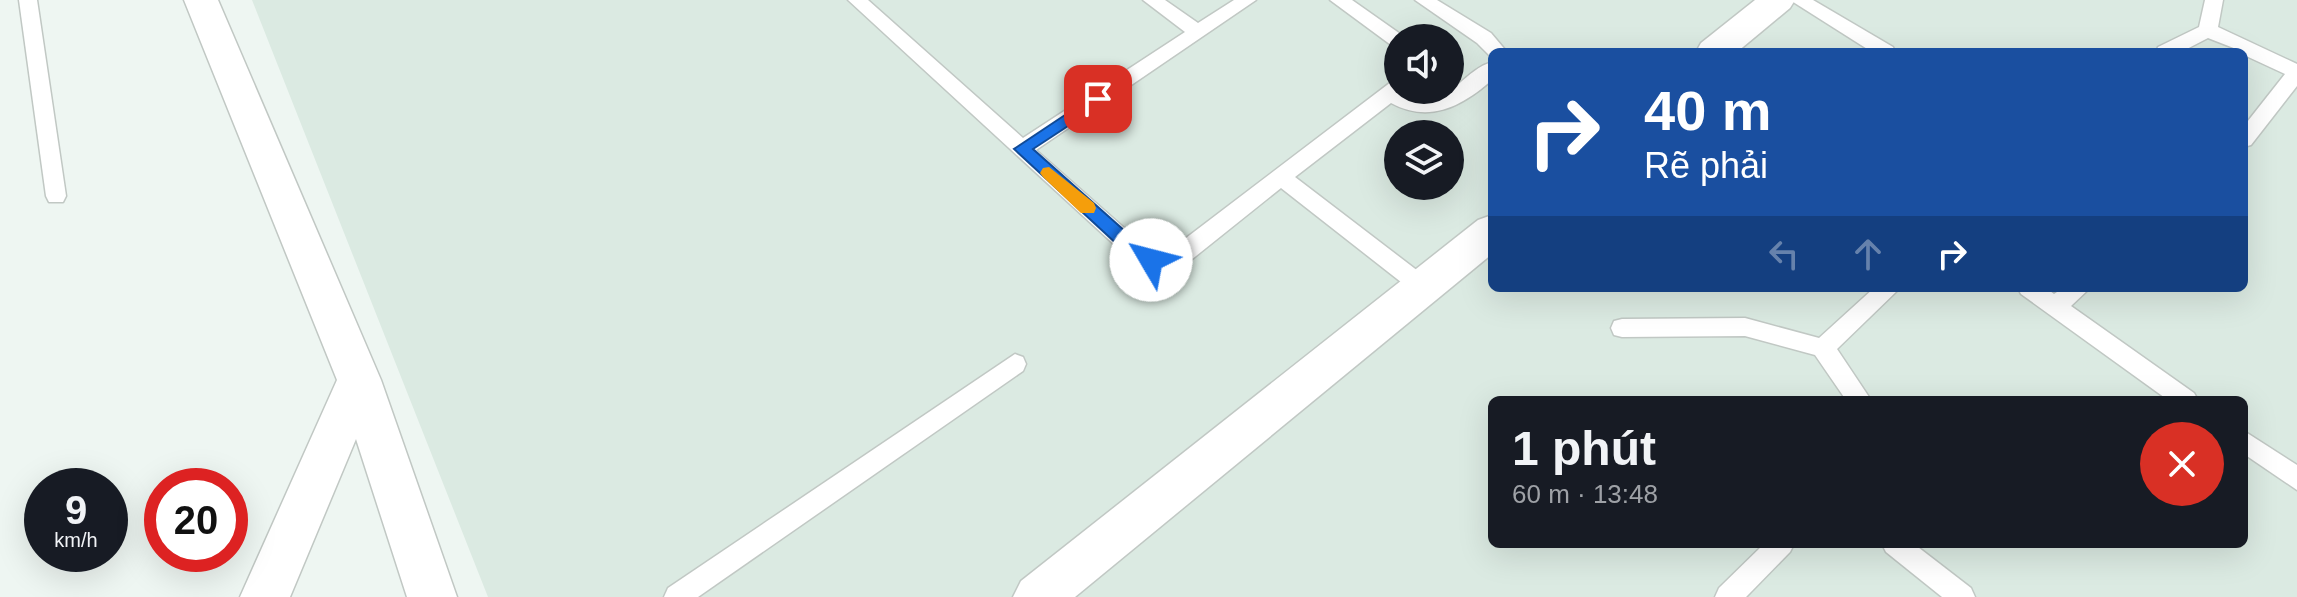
<!DOCTYPE html>
<html lang="vi">
<meta charset="utf-8">
<style>
:root{--surface:#171b24;--page:#242831;--text:#f1f3f6;--muted:#9ea1a6}
body{margin:0;font-family:Arial,sans-serif;background:var(--page);color:var(--text);height:100vh;display:flex;flex-direction:column;font-size:30px;white-space:nowrap}
*{box-sizing:border-box;margin:0}
p{font-size:26px;color:var(--muted)}
.icon{flex:none;width:44px;height:44px;fill:none;stroke:currentColor;stroke-width:2;stroke-linecap:round;stroke-linejoin:round}
.map{position:relative;flex:1;overflow:hidden}
.sheet{position:absolute;left:1488px;top:396px;width:760px;height:152px;display:flex;flex-direction:column;background:var(--surface);border-radius:12px;box-shadow:0 8px 32px #0002}
.sheet>*{flex:none}
.banner{position:absolute;left:1488px;top:48px;width:760px;height:244px;border-radius:12px;box-shadow:0 8px 32px #0002;background:#1a4fa0;color:#fff;overflow:hidden}
.fabs{position:absolute;left:1384px;top:24px;display:grid;gap:16px}
.fabs a{display:grid;place-items:center;width:80px;height:80px;border-radius:50%;background:var(--surface);box-shadow:0 8px 32px #0002;font-size:40px}
.speed{position:absolute;left:24px;top:468px;display:flex;gap:16px;font-size:40px;font-weight:700;text-align:center}
.speed>*{display:grid;place-content:center;width:104px;height:104px;border-radius:50%;background:var(--surface);box-shadow:0 8px 32px #0002;line-height:1}
.speed small{font-size:20px;font-weight:400}
.speed .limit{border:12px solid #d22;background:#fff;color:#111}
.pin{position:absolute;display:grid;place-items:center;width:68px;height:68px;color:#fff;margin:-34px;border-radius:16px;box-shadow:0 4px 12px #0006}
.me{position:absolute;width:88px;margin:-44px;rotate:307deg;stroke-linejoin:round;filter:drop-shadow(0 0 6px #0008)}
.turn{display:flex;align-items:center;gap:28px;height:168px;padding:0 24px;font-size:36px}
.turn .icon{width:104px;height:104px;stroke-width:2.5}
.turn b{display:block;font-size:56px;line-height:68px}
.lanes{display:flex;align-items:center;height:76px;padding:0 24px;background:#0003;justify-content:center;gap:40px;direction:ltr}
.lanes .off{opacity:.35}
.round{display:grid;place-items:center;flex:none;width:84px;height:84px;border-radius:42px;background:var(--page)}
.overview{display:flex;align-items:center;justify-content:space-between;height:136px;padding:0 24px}
h1{font-size:48px;font-weight:600;line-height:60px}
.map>svg:first-child{display:block}
.built{fill:#dbeae2;fill-rule:evenodd}
.lines{fill:none;stroke-linecap:round;stroke-linejoin:round}
.lane-casing{stroke:#c1c8c4;stroke-width:3}
.street-casing{stroke:#c1c8c4;stroke-width:3}
.lane{fill:#fff;fill-rule:evenodd}
.street{fill:#fff;fill-rule:evenodd}
.route{fill:#1a73e8;stroke:#114b97;stroke-width:2}
.slow{fill:#f59e0b}
</style>
<div class="map">
<svg width="2297" height="597" viewBox="0 0 2297 597">
<rect width="100%" height="100%" fill="#eef6f2"/>
<path class="built" d="M252 0H2297V597H488ZM1398 38H1450V90H1398ZM1492 52H2244V288H1492ZM1398 134H1450V186H1398ZM1492 400H2244V544H1492Z"/>
<g class="lines">
<defs>
<g id="lane">
<polygon points="19,0 37,0 66,196 63,202 49,202 46,196"/>
<path d="M848 0H868L1023 138 1185 32 1143 0H1165L1198 23 1234 0H1256L1036 150 1147 248 1165 254 1391 82 1398 80V90H1406L1404 92C1448 116 1458 72 1492 62V80C1462 106 1430 124 1391 103L1295 177 1431 281 1434 287 1431 293 1423 296 1415 293 1281 188 1186 264 1165 272 1131 260Z"/>
<polygon points="1330,0 1352,0 1406,38 1398,38 1398,46 1391,45"/>
<polygon points="1415,0 1437,0 1491,33 1507,52 1492,52 1491,57 1477,43"/>
<polygon points="1790,0 1813,0 1893,47 1895,52 1872,52"/>
<polygon points="2205,0 2223,0 2218,27 2297,64 2297,86 2251,145 2244,147 2244,126 2285,74 2244,55 2244,52 2208,38 2181,52 2156,52 2158,47 2199,27"/>
<polygon points="1874,288 1900,288 1837,349 1871,400 1846,400 1815,355 1745,336 1622,337 1614,335 1611,328 1614,321 1622,319 1745,318 1819,338"/>
<polygon points="2018,288 2046,288 2054,294 2063,288 2090,288 2071,306 2194,393 2198,400 2168,400 2021,294"/>
<polygon points="1015,354 1023,357 1026,364 1023,371 698,597 664,597 668,588"/>
<polygon points="2244,431 2297,465 2297,490 2244,454"/>
<polygon points="1764,544 1794,544 1790,552 1746,597 1715,597 1719,588"/>
<polygon points="1882,544 1914,544 1971,588 1975,597 1942,597 1886,552"/>
</g>
<g id="street">
<polygon points="184,0 218,0 381,380 457,597 407,597 356,439 290,597 240,597 337,380"/>
<polygon points="1755,0 1795,0 1790,8 1737,52 1696,52 1701,43"/>
<polygon points="1492,215 1492,254 1075,597 1013,597 1021,581 1478,220"/>
</g>
</defs>
<use href="#lane" class="lane-casing"/>
<use href="#street" class="street-casing"/>
<use href="#lane" class="lane"/>
<use href="#street" class="street"/>
</g>
<polygon class="route" points="1098,93 1103,95 1103,103 1033,149 1145,249 1157,255 1160,260 1151,267 1133,259 1014,149"/>
<polygon class="slow" points="1049,167 1094,203 1096,208 1094,213 1081,213 1043,177 1040,173 1043,168"/>
</svg>
<div class="fabs">
<a><svg class="icon" aria-label="sound" viewBox="0 0 24 24"><path d="M4 9h4l5-4v14l-5-4H4zM17 9q2 3 0 6"/></svg></a>
<a><svg class="icon" aria-label="layers" viewBox="0 0 24 24"><path d="M12 4l9 5-9 5-9-5zM3 14l9 5 9-5"/></svg></a>
</div>
<div class="speed"><div>9<small>km/h</small></div><div class="limit">20</div></div>
<div class="pin" style="left:1098px;top:99px;background:#d93025"><svg class="icon" aria-label="arrive" viewBox="0 0 24 24"><path d="M6 21V4h12l-3 4 3 4H6"/></svg></div>
<svg class="me" style="left:1151px;top:260px" viewBox="-20 -20 40 40"><circle r="19" fill="#fff"/><path d="M0-13L10 11 0 6-10 11z" fill="#1a73e8"/></svg>
<div class="banner">
<div class="turn"><svg class="icon" aria-label="right" viewBox="0 0 24 24"><path d="M7 20v-9h11M14 6l5 5-5 5"/></svg><div><b>40 m</b>Rẽ phải</div></div>
<div class="lanes"><svg class="icon off" aria-label="left" viewBox="0 0 24 24"><path d="M17 20v-9H6M10 6l-5 5 5 5"/></svg><svg class="icon off" aria-label="ahead" viewBox="0 0 24 24"><path d="M12 20V5M6 11l6-6 6 6"/></svg><svg class="icon" aria-label="right" viewBox="0 0 24 24"><path d="M7 20v-9h11M14 6l5 5-5 5"/></svg></div>
</div>
<section class="sheet">
<div class="overview"><div><h1>1 phút</h1><p>60 m · 13:48</p></div><a class="round" style="background:#d93025;color:#fff"><svg class="icon" aria-label="close" viewBox="0 0 24 24"><path d="M6 6l12 12M18 6L6 18"/></svg></a></div>
</section>
</div>
